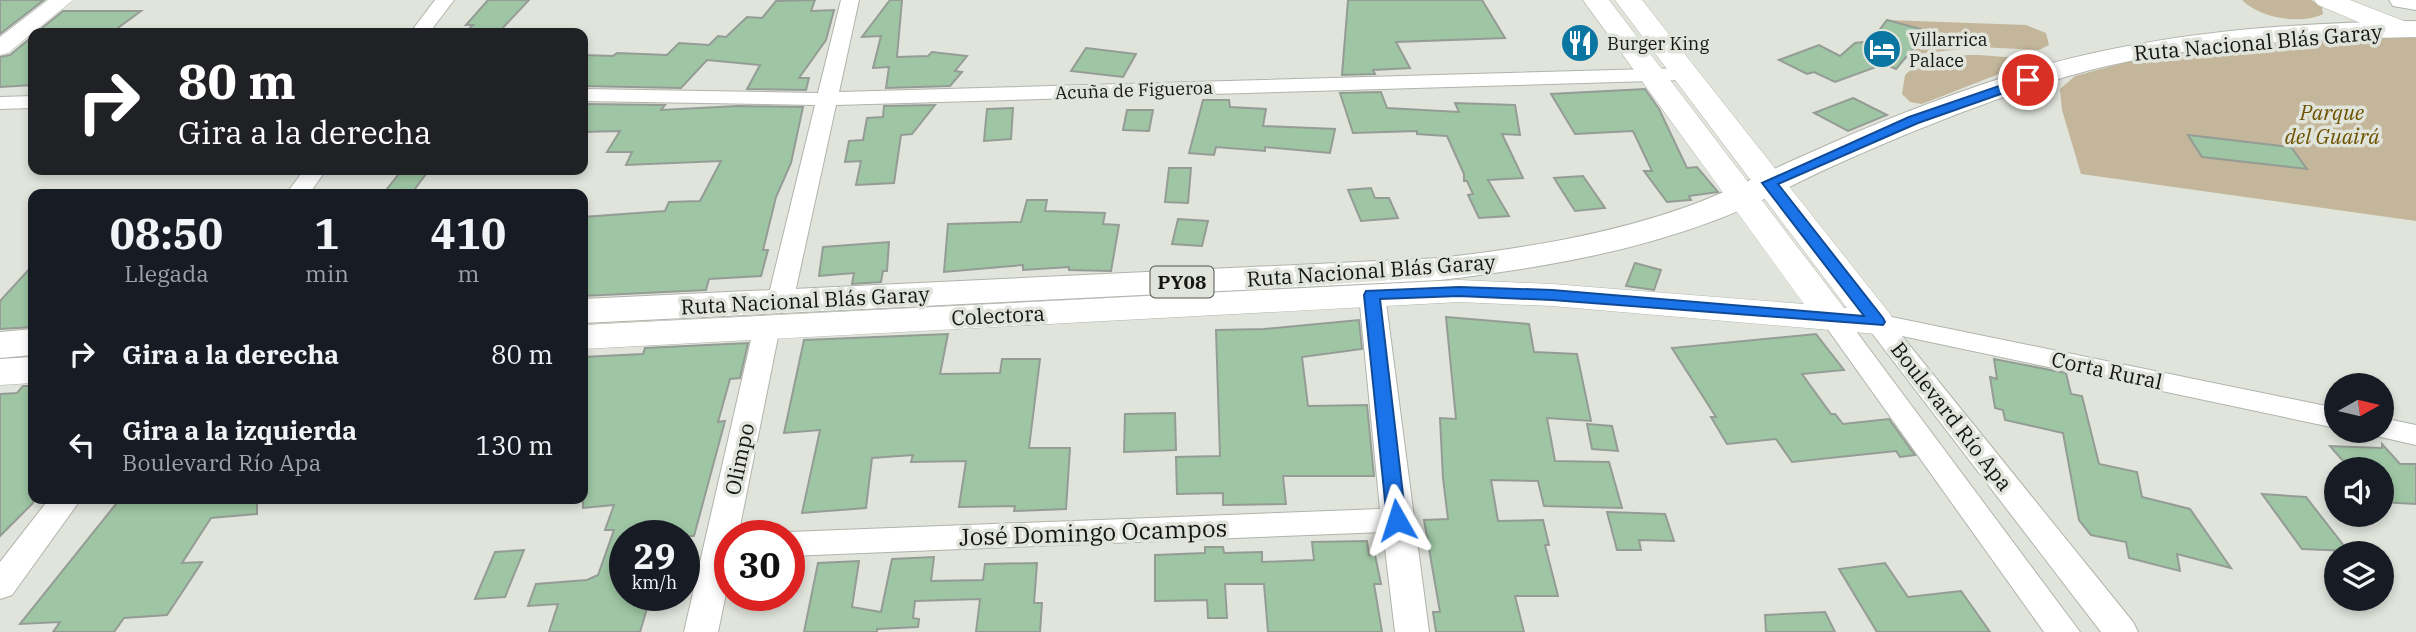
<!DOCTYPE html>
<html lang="es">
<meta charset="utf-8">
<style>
:root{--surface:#171b24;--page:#20242c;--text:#f1f3f6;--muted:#9ea1a6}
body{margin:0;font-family:"IBM Plex Serif",serif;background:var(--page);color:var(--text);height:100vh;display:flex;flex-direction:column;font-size:26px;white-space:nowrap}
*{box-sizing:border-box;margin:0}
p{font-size:23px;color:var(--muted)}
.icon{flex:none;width:38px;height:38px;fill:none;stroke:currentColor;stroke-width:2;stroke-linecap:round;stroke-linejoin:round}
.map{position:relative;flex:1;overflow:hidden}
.panel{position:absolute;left:28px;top:189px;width:560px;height:315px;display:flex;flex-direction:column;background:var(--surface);border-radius:14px;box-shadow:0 4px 10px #0003}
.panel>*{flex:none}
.banner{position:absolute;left:28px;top:28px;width:560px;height:147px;border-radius:14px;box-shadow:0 4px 10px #0003;background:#202124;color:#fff;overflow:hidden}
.needle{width:46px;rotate:82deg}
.controls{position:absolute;left:2324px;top:373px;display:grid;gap:14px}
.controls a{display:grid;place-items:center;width:70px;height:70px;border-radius:50%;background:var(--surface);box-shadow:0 4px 10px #0003;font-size:35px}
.speed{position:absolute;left:609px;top:520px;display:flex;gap:14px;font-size:35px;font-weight:700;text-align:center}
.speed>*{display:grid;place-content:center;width:91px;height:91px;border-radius:50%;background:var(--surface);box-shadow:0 4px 10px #0003;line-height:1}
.speed small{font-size:18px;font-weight:400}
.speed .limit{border:10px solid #d22;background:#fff;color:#111}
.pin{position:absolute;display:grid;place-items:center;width:60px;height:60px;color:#fff;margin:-30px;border:4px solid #fff;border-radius:50%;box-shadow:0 2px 7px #0007}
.me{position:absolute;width:77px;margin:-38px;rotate:354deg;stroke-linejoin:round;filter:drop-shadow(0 0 5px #0008)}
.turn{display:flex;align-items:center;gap:24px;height:147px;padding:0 35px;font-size:32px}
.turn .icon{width:91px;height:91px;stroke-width:2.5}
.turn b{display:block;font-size:49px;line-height:60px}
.eta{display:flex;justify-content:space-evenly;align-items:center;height:119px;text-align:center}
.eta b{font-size:42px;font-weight:700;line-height:49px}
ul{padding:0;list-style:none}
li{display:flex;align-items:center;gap:21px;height:91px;padding:0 35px}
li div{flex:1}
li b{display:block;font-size:26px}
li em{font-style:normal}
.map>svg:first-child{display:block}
.green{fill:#c3b69a}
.building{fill:#9ec6a4;stroke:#949c95;stroke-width:2}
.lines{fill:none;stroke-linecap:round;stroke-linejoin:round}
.minor-casing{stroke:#b0b4ab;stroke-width:2}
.tertiary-casing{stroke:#b0b4ab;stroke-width:1}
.secondary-casing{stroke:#b0b4ab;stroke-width:1}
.trunk-casing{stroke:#b0b4ab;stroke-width:2}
.minor{fill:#fff;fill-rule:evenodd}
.tertiary{fill:#fff;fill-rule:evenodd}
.secondary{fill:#fff;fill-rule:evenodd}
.trunk{fill:#fff;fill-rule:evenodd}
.route{fill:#1a73e8;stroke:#114b97;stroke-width:2}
.labels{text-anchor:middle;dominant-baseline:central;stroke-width:7;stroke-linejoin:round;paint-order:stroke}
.far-poi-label{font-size:18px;fill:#151613;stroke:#e0e4db;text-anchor:start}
.far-street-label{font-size:18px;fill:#151613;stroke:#e0e4db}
.shield{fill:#e0e4db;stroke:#52544f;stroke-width:2}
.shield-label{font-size:19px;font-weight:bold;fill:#151613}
.street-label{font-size:21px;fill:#151613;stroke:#e0e4db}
.park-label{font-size:21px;font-style:italic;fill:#6d5200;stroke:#e0e4db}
.near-street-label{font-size:24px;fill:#151613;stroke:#e0e4db}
</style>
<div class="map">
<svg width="2416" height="632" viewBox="0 0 2416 632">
<rect width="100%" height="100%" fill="#e0e4db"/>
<g class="green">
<path d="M2242 0H2311L2322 7 2323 14C2301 25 2259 18 2242 0Z"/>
<polygon points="1887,20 2026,25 2046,33 2049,45 2039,50 1979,47 1908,55"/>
<polygon points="2416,37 2416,221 2081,174 2062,110 2060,89 2075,76 2153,55 2354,38"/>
<path d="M1979 55 2018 58 2027 63 1922 104 1910 102 1902 94 1905 75C1925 55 1952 55 1979 55Z"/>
</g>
<g class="building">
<polygon points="0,0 44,0 0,34"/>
<polygon points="488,0 529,0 498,33 465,33 473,25 466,25"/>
<polygon points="815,0 811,11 834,10 826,40 799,78 809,78 806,90 747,89 760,65 707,60 681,88 583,86 583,55 613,56 617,53 667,55 679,43 709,45 718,36 726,37 747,17 762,18 776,1"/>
<polygon points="890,0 902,0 897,57 928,56 932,52 967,56 955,71 962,72 950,86 886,88 889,67 873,68 881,36 862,37"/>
<polygon points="1348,0 1482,0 1505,38 1396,42 1410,68 1373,70 1375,74 1342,75"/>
<polygon points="63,11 141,11 111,33 36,33"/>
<polygon points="1887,20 1928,31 1896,69 1884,64 1835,82 1814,72 1807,74 1779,60 1819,45 1840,56 1855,43 1871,41"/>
<polygon points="33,36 33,85 0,87 0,57 10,55"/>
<polygon points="1086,48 1136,54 1123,77 1071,71"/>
<polygon points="1645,89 1659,109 1687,168 1697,167 1718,192 1689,196 1691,200 1667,202 1644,171 1652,171 1633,131 1575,134 1551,94"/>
<polygon points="1381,92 1387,108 1459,112 1455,103 1515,105 1520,135 1502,134 1523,178 1488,180 1509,216 1479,218 1468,195 1473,194 1467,181 1464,181 1464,174 1447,136 1417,134 1417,131 1353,133 1340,93"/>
<polygon points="1853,98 1887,115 1848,131 1814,113"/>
<polygon points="1203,100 1229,100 1230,107 1266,109 1263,126 1335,129 1330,153 1265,147 1265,151 1216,147 1214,155 1189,153"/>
<polygon points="583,104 665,105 661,110 738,106 803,107 791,163 776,197 763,250 768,250 761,276 709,279 706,290 583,296 583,217 665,211 669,202 700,201 721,161 626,165 632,152 607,152 620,131 583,132"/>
<polygon points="935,105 912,134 901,135 894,183 856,185 861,161 845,162 849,141 863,140 867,118 883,117 884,106"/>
<polygon points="1013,108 1011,139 984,141 987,109"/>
<polygon points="1127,110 1153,110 1149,131 1123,130"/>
<polygon points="2188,135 2291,147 2307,169 2202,157"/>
<polygon points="1169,168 1191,168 1188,203 1165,202"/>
<polygon points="402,170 429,170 411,194 383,194"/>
<polygon points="1583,176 1605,208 1575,211 1554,178"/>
<polygon points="1371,188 1375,198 1389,198 1398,218 1361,221 1348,190"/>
<polygon points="1027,200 1047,200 1045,211 1105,213 1103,224 1119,225 1111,271 1069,270 1069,267 1023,270 1023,265 944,272 948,224 1021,222"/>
<polygon points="1178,219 1208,221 1202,246 1172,244"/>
<polygon points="889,242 887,271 883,271 881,282 852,284 854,273 819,276 823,247"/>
<polygon points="1635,263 1661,270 1654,290 1626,286"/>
<polygon points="33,265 33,327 0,329 0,301"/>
<polygon points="1446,317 1529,324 1534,352 1577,354 1591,421 1547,418 1555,461 1609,462 1622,508 1544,506 1538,481 1491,480 1498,521 1543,520 1549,545 1545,545 1558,596 1515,596 1524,632 1436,632 1433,612 1440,612 1424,520 1448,519 1443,478 1440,418 1456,419"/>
<polygon points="1359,320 1362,349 1302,357 1308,406 1367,405 1374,476 1283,476 1286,504 1223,505 1223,493 1177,494 1176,457 1220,456 1216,330 1264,329"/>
<polygon points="948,334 940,374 1000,373 1002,359 1040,359 1029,448 1070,448 1066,509 1014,511 1015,506 959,507 966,461 911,462 913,455 872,458 866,508 802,513 820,430 784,433 804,340"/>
<polygon points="1816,334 1844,370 1802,374 1831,414 1835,414 1843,424 1889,419 1915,455 1900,457 1896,451 1792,462 1776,439 1727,444 1711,417 1716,417 1672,348"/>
<polygon points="748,343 740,378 730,379 718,422 725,421 694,536 625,536 625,595 651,595 640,632 549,632 558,604 528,606 536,584 587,580 598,575 614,530 605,530 614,505 583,508 583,357 643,354 645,348"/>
<polygon points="1994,359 2066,373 2071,394 2082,396 2099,464 2137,472 2142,497 2190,509 2231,568 2177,554 2180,571 2129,558 2126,542 2091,535 2079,520 2063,433 2005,420 2003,410 1995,408 1990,377 1997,379"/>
<polygon points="23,386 33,386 33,503 0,536 0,394 17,393"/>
<polygon points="1175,413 1176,450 1124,452 1125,414"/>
<polygon points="1587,424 1612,426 1618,451 1592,449"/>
<polygon points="2382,444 2400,464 2416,464 2416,504 2382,502 2382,469 2350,469 2330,446 2382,448"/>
<polygon points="2262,494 2306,497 2348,551 2302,549"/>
<polygon points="120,499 257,499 257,514 211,518 182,563 202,562 167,615 124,618 114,632 53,632 60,622 20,624"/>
<polygon points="1607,512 1665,514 1674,541 1639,540 1641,550 1617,550"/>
<polygon points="1367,541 1369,555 1375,555 1381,584 1374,584 1382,632 1268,632 1264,584 1225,584 1227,618 1208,618 1207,600 1155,601 1155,555 1205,553 1205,547 1223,547 1224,553 1262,552 1262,562 1314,560 1312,542"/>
<polygon points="524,550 505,597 475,599 495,552"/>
<polygon points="934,557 931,581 983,580 985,564 1037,563 1034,603 1042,603 1040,632 976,632 980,599 915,601 913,618 919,619 918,627 877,629 877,632 804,632 818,563 859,561 852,607 881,612 892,559"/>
<polygon points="1885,563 1908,597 1961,591 1990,632 1877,632 1839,569"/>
<polygon points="1825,612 1835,632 1766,632 1765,615"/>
</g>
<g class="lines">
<defs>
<g id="minor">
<polygon points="435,0 454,0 429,33 410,33"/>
<polygon points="841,0 859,0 839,92 1685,68 1692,70 1695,74 1692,78 1685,80 836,105 793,302 789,308 780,310 771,308 767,302 815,105 583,101 583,89 818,93"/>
<polygon points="33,96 33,108 0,109 0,97"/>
<polygon points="304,170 326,170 309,194 286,194"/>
<polygon points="1372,287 1381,289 1385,295 1429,632 1395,632 1383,532 789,556 789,536 778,536 789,532 1380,509 1359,295 1363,289"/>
<polygon points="1832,309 1841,311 2080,632 2044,632 1819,317 1823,311"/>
<polygon points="1877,314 2336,408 2336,428 1902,336 2133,622 2138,632 2101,632 1868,328 1864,322 1868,316"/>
<polygon points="767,319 776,321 780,327 738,536 730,536 730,574 718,632 684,632 754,327 758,321"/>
<polygon points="2382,418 2416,425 2416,445 2372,435 2369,430 2382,430"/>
<polygon points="49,499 81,499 12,595 0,599 0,562"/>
</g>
<polygon id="tertiary" points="48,0 73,0 8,53 0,55 0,37"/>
<g id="secondary">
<polygon points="1583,0 1609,0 1844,308 1847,308 1615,0 1642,0 1890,314 1895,322 1890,330 1877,334 1552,306 1459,302 583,349 583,325 1459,280 1552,284 1804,304"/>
<polygon points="2314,0 2350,0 2409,23 2412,29 2409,35 2399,37 2389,35 2318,5"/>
<polygon points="33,357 33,383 0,385 0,359"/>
</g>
<g id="trunk">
<polygon points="2389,0 2416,0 2416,10 2393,6"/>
<path d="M2416 21V37C2299 39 2178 44 2065 77 1986 101 1909 132 1833 166 1793 184 1754 206 1713 221 1625 254 1533 269 1440 280L583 323V299L1440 258C1525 248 1608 235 1689 206 1728 192 1766 172 1805 155 1871 125 1939 98 2008 76 2140 34 2277 23 2416 21Z"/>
<polygon points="33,329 33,355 0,358 0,332"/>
</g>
</defs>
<use href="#minor" class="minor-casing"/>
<use href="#tertiary" class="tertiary-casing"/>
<use href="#secondary" class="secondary-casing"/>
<use href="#trunk" class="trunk-casing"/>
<use href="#minor" class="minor"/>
<use href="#tertiary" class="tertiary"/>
<use href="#secondary" class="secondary"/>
<use href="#trunk" class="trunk"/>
</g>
<polygon class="route" points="2028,76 2032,78 2032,83 1918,123 1778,184 1883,318 1885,322 1883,325 1552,300 1459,296 1380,299 1406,520 1404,525 1390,525 1387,520 1364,295 1366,291 1459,287 1552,290 1864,316 1762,183 1909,117"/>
<defs>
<symbol id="restaurant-disc" viewBox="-11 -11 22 22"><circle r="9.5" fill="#0a76a1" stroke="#e0e4db"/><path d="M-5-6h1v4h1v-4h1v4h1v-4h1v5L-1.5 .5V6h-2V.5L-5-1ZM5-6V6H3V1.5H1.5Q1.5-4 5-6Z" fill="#fff"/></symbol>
<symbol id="hotel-disc" viewBox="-11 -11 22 22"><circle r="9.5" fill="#0a76a1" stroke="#e0e4db"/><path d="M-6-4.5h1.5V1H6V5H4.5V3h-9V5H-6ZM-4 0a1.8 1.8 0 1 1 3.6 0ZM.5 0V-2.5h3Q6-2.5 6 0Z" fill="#fff"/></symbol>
</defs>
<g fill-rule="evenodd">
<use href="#restaurant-disc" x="1558" y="21" width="44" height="44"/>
<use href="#hotel-disc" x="1860" y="27" width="44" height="44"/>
</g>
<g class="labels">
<g class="far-poi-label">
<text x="1909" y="39">Villarrica<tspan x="1909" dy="21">Palace</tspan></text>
<text x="1607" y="43">Burger King</text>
</g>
<g class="far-street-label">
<text transform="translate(1134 90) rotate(-2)">Acuña de Figueroa</text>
</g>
<rect class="shield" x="1150.5" y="266.5" width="63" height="31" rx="5"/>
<g class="shield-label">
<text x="1182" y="282">PY08</text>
</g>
<g class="street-label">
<text transform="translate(2258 42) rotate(-5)">Ruta Nacional Blás Garay</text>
<text transform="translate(1371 270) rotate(-4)">Ruta Nacional Blás Garay</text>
<text transform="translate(805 300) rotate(-3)">Ruta Nacional Blás Garay</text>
<text transform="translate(998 315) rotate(-3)">Colectora</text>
<text transform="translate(2107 370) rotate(12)">Corta Rural</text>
<text transform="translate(1952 416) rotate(52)">Boulevard Río Apa</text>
<text transform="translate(739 459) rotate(-78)">Olimpo</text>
</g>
<g class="park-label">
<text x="2332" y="112">Parque<tspan x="2332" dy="24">del Guairá</tspan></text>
</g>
<g class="near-street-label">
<text transform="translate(1093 532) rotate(-2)">José Domingo Ocampos</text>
</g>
</g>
</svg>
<div class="controls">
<a><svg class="needle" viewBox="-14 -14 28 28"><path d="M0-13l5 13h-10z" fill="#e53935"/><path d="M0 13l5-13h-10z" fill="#9ea1a6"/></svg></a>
<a><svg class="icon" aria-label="sound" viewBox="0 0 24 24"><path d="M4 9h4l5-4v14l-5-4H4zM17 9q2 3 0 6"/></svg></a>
<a><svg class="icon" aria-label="layers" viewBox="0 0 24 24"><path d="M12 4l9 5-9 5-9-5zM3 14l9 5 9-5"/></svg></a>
</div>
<div class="speed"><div>29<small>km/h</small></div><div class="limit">30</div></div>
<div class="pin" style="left:2028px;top:80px;background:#d93025"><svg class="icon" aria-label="arrive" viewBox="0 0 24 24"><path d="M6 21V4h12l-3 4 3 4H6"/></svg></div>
<svg class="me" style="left:1397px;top:520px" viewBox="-20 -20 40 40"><path d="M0-17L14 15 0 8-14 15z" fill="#1a73e8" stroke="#fff" stroke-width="4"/></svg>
<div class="banner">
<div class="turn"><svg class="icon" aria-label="right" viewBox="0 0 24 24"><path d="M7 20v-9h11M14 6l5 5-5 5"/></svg><div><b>80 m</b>Gira a la derecha</div></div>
</div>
<section class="panel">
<div class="eta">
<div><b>08:50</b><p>Llegada</p></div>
<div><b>1</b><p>min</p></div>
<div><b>410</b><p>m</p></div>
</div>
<ul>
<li><svg class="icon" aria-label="right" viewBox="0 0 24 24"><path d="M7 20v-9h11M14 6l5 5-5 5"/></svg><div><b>Gira a la derecha</b></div><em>80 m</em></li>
<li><svg class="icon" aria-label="left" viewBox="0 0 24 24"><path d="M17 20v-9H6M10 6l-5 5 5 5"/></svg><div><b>Gira a la izquierda</b><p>Boulevard Río Apa</p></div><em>130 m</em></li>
</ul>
</section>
</div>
